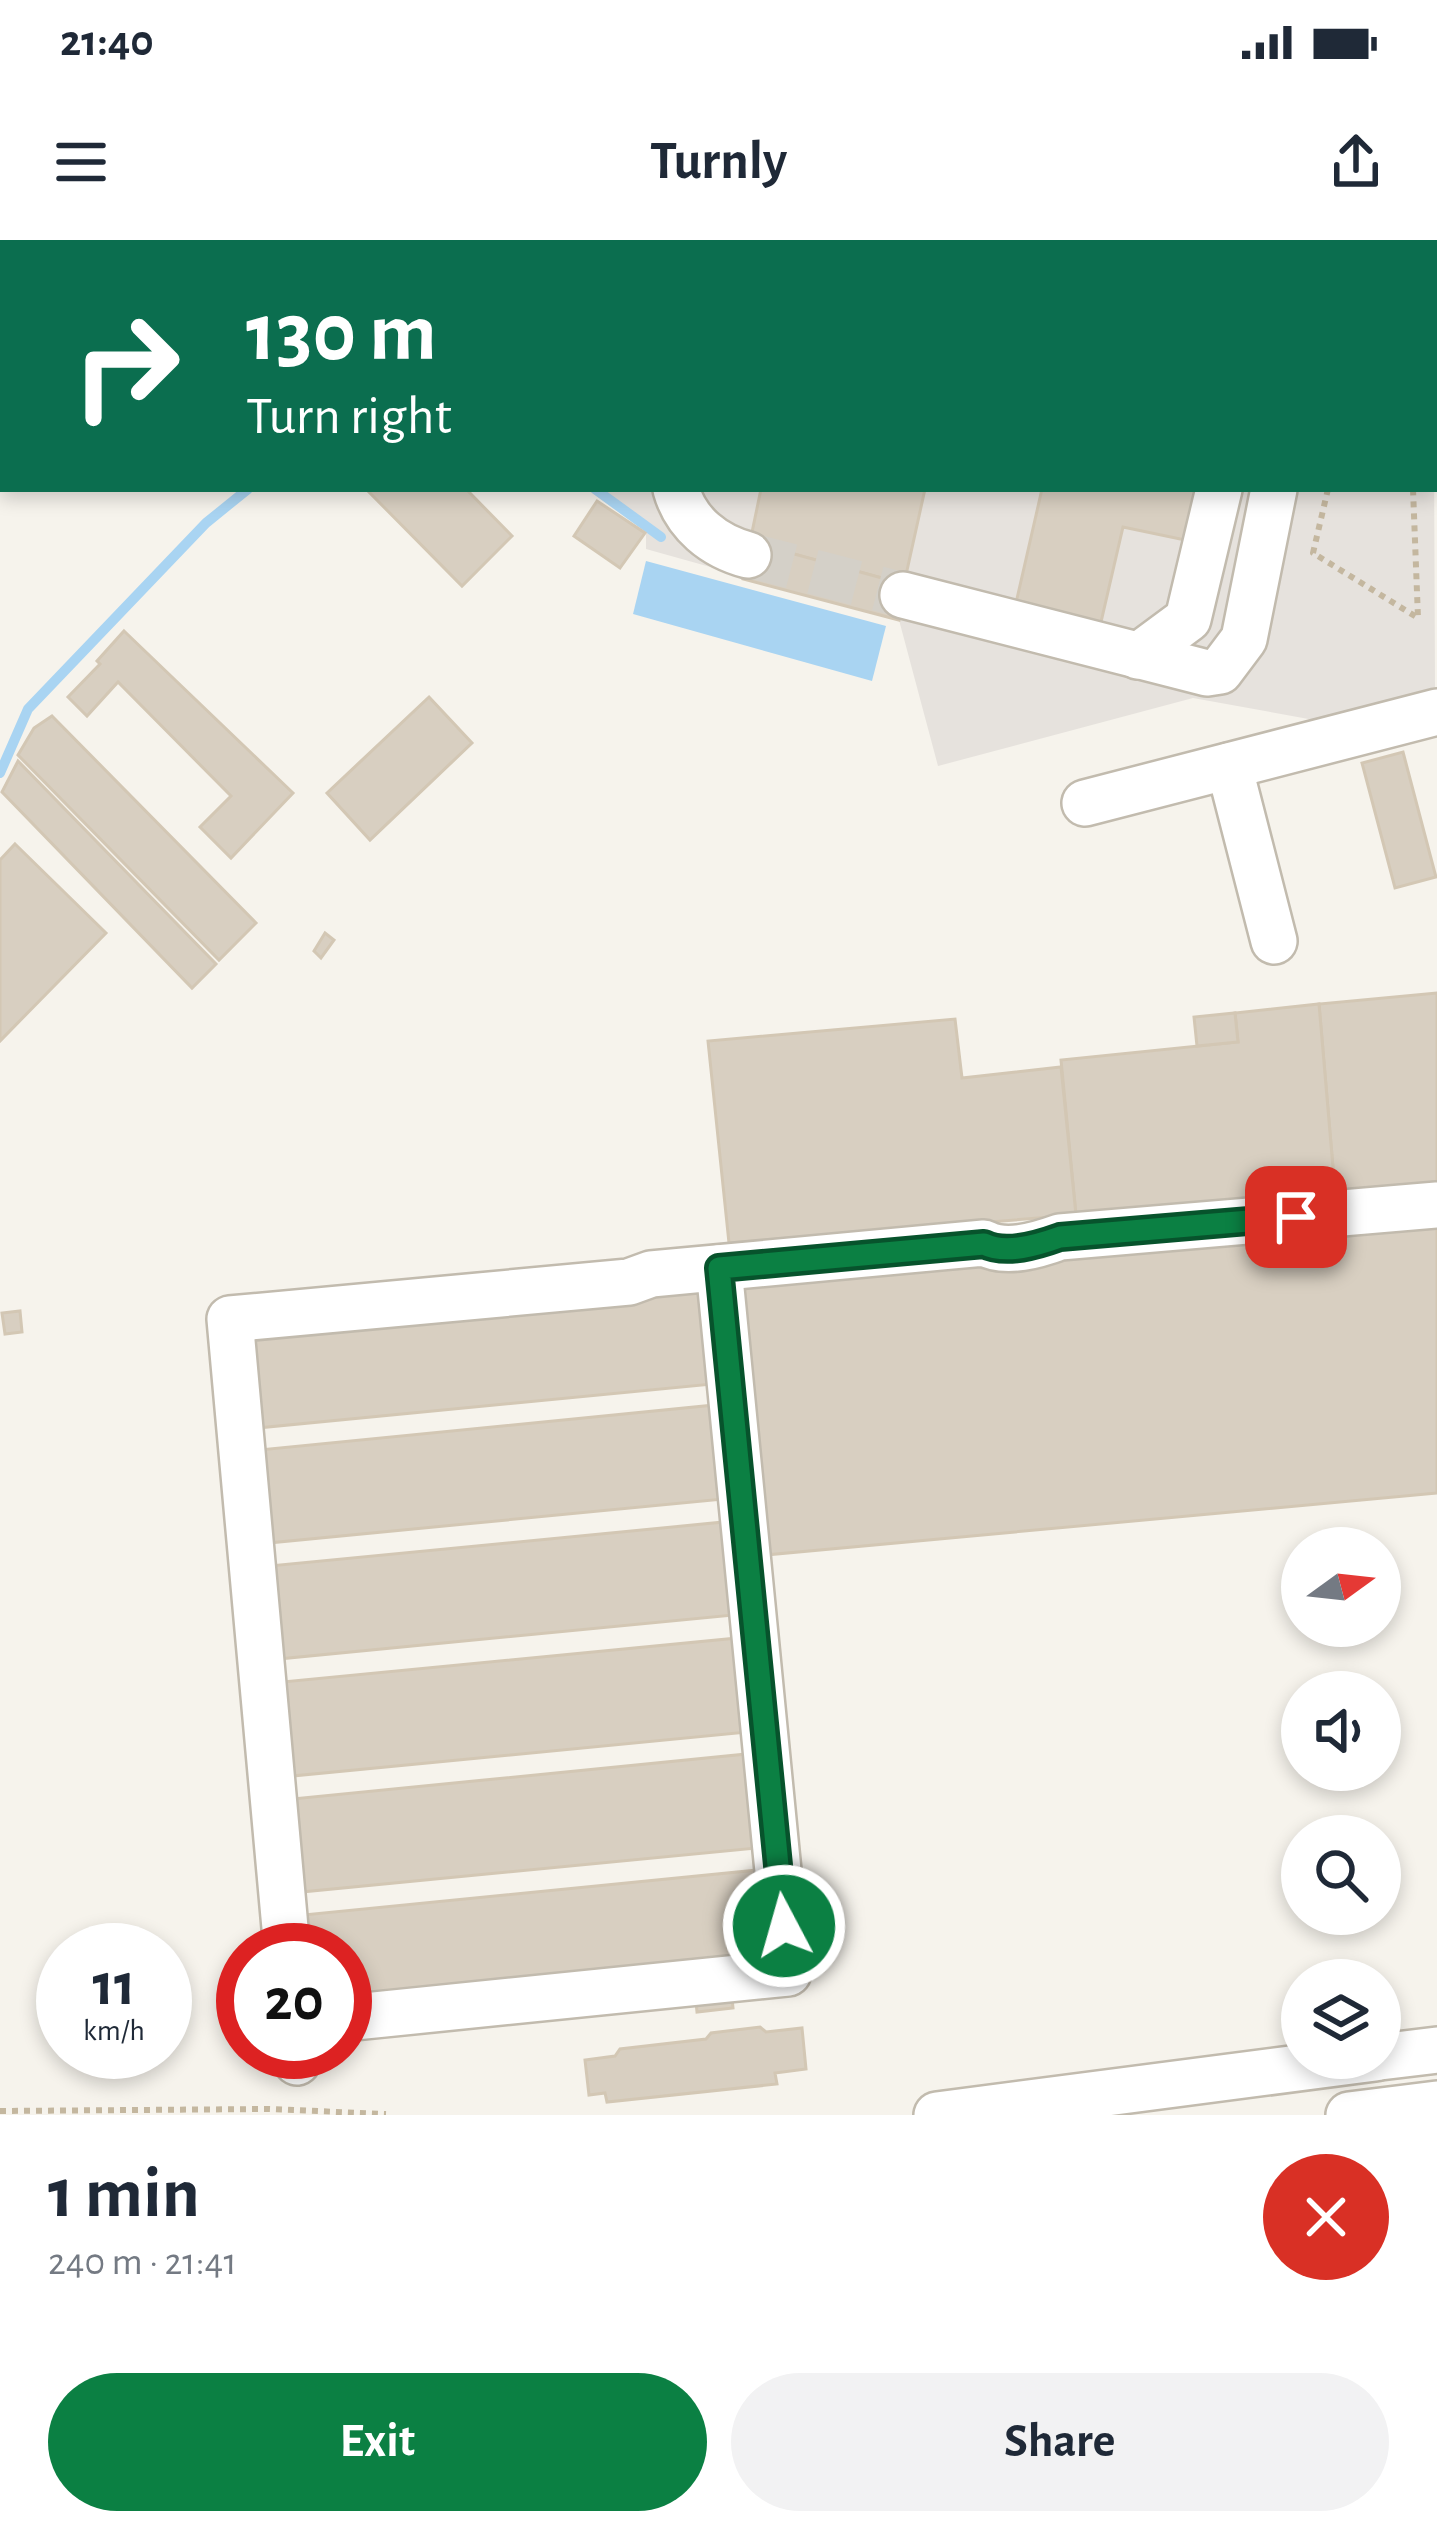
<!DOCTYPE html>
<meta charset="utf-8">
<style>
:root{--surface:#fff;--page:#f2f2f3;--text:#1f2937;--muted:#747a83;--accent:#0b8043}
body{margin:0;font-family:"Alegreya Sans",sans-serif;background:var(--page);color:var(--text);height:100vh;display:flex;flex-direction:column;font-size:45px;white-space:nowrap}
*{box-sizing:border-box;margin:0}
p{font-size:39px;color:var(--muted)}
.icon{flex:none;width:66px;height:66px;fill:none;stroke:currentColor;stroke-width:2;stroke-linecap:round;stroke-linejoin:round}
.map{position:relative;height:1875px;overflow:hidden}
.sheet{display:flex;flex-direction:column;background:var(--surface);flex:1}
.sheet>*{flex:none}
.top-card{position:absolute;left:0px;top:0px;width:1437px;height:252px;box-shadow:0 6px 18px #0003;background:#0b6e4f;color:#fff;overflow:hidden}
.needle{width:78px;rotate:75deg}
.fabs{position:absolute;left:1281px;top:1287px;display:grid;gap:24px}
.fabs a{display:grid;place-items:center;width:120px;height:120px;border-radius:50%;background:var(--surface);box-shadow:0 6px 18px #0003;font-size:60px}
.speed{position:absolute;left:36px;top:1683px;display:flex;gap:24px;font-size:60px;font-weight:700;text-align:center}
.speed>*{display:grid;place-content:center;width:156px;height:156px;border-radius:50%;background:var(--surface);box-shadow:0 6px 18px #0003;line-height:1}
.speed small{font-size:30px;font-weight:400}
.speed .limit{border:18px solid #d22;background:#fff;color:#111}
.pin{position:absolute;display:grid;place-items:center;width:102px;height:102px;color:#fff;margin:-51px;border-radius:24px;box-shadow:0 6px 18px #0006}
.me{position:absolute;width:132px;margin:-66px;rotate:354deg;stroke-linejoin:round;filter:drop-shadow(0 0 9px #0008)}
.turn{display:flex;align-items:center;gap:42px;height:252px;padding:0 48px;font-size:54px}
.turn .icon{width:156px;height:156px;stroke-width:2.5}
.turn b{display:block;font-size:84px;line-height:102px}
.round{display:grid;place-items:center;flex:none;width:126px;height:126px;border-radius:63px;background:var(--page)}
.overview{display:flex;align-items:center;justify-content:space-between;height:204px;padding:0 48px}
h1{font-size:72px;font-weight:700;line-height:90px}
.primary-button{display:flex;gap:24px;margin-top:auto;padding:24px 48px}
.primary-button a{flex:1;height:138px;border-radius:72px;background:var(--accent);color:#fff;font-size:48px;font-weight:700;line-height:138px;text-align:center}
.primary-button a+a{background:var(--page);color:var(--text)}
.status{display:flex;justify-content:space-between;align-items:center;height:84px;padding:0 60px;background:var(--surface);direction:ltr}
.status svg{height:33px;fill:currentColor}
header{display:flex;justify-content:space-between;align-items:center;height:156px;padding:0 48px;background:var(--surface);font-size:54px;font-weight:700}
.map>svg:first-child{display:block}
.industrial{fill:#e6e2dd}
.water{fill:#a9d4f2}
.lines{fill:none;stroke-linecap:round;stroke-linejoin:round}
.stream{stroke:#a9d4f2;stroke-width:10}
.building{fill:#d8cfc1;stroke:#d3c7b4;stroke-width:3}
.minor-tunnel{stroke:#d4d0c8;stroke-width:45;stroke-dasharray:45 22;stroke-linecap:butt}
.minor-casing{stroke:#c2bbae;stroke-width:50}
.path{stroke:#c4b79f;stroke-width:6;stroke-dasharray:6 6;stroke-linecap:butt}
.minor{stroke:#fff;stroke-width:45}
.tram{stroke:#9a9a9a;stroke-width:3}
.route-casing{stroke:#07532c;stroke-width:30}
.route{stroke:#0b8043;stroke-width:21}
</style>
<div class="status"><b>21:40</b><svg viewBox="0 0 49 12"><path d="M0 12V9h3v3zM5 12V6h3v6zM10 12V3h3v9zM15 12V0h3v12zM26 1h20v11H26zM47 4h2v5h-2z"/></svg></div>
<header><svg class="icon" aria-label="menu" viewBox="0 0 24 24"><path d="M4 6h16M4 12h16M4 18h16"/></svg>Turnly<svg class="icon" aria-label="share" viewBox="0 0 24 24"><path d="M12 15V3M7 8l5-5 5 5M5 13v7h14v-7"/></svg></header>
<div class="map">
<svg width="1437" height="1875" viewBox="0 0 1437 1875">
<rect width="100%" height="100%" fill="#f6f3ec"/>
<g class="industrial">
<polygon points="652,0 1248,0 1250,3 651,3"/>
<polygon points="1434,207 1435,447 1314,480 1193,458 938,526 899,380 646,309 646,290 586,249 1434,249"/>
</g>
<polygon class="water" points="646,321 886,386 872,441 633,374"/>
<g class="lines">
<g class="stream">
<polyline points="595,249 661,297"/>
<polyline points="0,533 28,469 206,283 248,249"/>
</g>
</g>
<g class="building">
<polygon points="569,0 648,0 568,3"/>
<polygon points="821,0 979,0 820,3"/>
<polygon points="366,249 466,249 512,296 462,346"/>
<polygon points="761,249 925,249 904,344 750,302"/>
<polygon points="1042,249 1197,249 1185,300 1123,287 1101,382 1016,363"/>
<polygon points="597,261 645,293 620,328 574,296"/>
<polygon points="750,302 904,344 899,380 743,339"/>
<polygon points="124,391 293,553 231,618 200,587 231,556 118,442 87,476 68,457 100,424 97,421"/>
<polygon points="429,457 472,503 370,600 327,553"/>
<polygon points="52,476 256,683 219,720 18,515 34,488"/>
<polygon points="1403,512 1436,637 1395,648 1362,523"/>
<polygon points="18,521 216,724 192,748 2,552"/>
<polygon points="15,604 106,693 0,801 0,620"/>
<polygon points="325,693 334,700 321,718 314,711"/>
<polygon points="1437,753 1437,942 1335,951 1319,764"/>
<polygon points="1319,764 1335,951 1076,975 1061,820 1238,802 1235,773"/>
<polygon points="1235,773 1238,802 1197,806 1194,777"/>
<polygon points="955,779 962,838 1061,827 1076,975 729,1003 708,801"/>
<polygon points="1437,981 1437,1253 765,1315 735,1044"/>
<polygon points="703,1050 713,1144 257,1188 247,1095"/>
<polygon points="20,1071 22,1092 5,1094 2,1073"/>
<polygon points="715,1165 724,1259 268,1303 259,1210"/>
<polygon points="724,1282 734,1375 278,1419 269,1326"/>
<polygon points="738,1398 748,1492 292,1536 282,1442"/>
<polygon points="747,1514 757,1608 301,1652 292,1559"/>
<polygon points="758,1630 768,1723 345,1764 345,1710 306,1710 303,1675"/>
<polygon points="731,1748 733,1768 697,1772 695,1752"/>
<polygon points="760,1787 766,1792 802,1788 806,1829 775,1833 777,1844 607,1862 605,1853 589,1855 585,1820 615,1816 620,1809 706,1799 711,1793"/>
</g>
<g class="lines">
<polyline class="minor-tunnel" points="748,315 903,355"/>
<defs>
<g id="minor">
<polyline points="1175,0 1188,3"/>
<polyline points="1354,0 1356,3"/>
<polyline points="390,3 390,0"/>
<polyline points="723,3 725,0"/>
<polyline points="1434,28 1437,27"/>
<polyline points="0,46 3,46"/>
<polyline points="1434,68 1437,72"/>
<path d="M676 249C686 284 714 306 748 315"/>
<polyline points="903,355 1207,433 1220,431 1244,399 1274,249"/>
<polyline points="1138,416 1188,379 1219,249"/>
<polyline points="1229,526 1274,701"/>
<polyline points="1085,563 1437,472"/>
<path d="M287 1710 230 1079 629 1042 651 1034 984 1003C1006 1015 1038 1005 1060 997L1437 965"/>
<polyline points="345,1778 788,1733 719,1028"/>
<polyline points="296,1812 297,1822"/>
<polyline points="1380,1817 1437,1810"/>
<polyline points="937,1875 1375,1818"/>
<polyline points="1349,1875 1437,1864"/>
</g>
</defs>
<use href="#minor" class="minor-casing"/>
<g class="path">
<polyline points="1434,186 1437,185"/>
<polyline points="1328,249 1313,313 1418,378 1413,249"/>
<polyline points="0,1871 268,1869 386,1874"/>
</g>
<use href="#minor" class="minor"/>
<polyline class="tram" points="1433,0 1437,9"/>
</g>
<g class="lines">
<defs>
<path id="route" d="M784 1686 719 1028 984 1004C1006 1015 1038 1005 1060 997L1296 977"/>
</defs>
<use href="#route" class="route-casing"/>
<use href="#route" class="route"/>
</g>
</svg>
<div class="fabs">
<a><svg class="needle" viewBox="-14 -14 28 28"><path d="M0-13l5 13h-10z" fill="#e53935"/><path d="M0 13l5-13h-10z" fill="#747a83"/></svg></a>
<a><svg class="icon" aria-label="sound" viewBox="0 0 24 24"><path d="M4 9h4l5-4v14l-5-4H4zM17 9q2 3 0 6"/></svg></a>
<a><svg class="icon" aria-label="search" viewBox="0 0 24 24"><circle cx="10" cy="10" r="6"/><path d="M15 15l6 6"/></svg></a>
<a><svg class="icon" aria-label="layers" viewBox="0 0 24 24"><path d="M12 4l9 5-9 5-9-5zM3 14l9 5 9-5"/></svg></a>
</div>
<div class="speed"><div>11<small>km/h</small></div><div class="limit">20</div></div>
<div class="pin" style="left:1296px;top:977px;background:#d93025"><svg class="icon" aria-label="arrive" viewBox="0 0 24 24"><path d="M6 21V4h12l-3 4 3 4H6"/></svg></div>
<svg class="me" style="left:784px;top:1686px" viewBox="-20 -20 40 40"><circle r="17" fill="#0b8043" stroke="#fff" stroke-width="3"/><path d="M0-11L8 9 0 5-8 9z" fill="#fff"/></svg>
<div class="top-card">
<div class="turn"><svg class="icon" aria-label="right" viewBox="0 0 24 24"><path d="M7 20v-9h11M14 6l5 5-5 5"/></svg><div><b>130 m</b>Turn right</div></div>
</div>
</div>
<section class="sheet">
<div class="overview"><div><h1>1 min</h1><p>240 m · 21:41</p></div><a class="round" style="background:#d93025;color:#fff"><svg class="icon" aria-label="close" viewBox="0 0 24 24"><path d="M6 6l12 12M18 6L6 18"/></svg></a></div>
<div class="primary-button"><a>Exit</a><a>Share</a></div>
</section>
